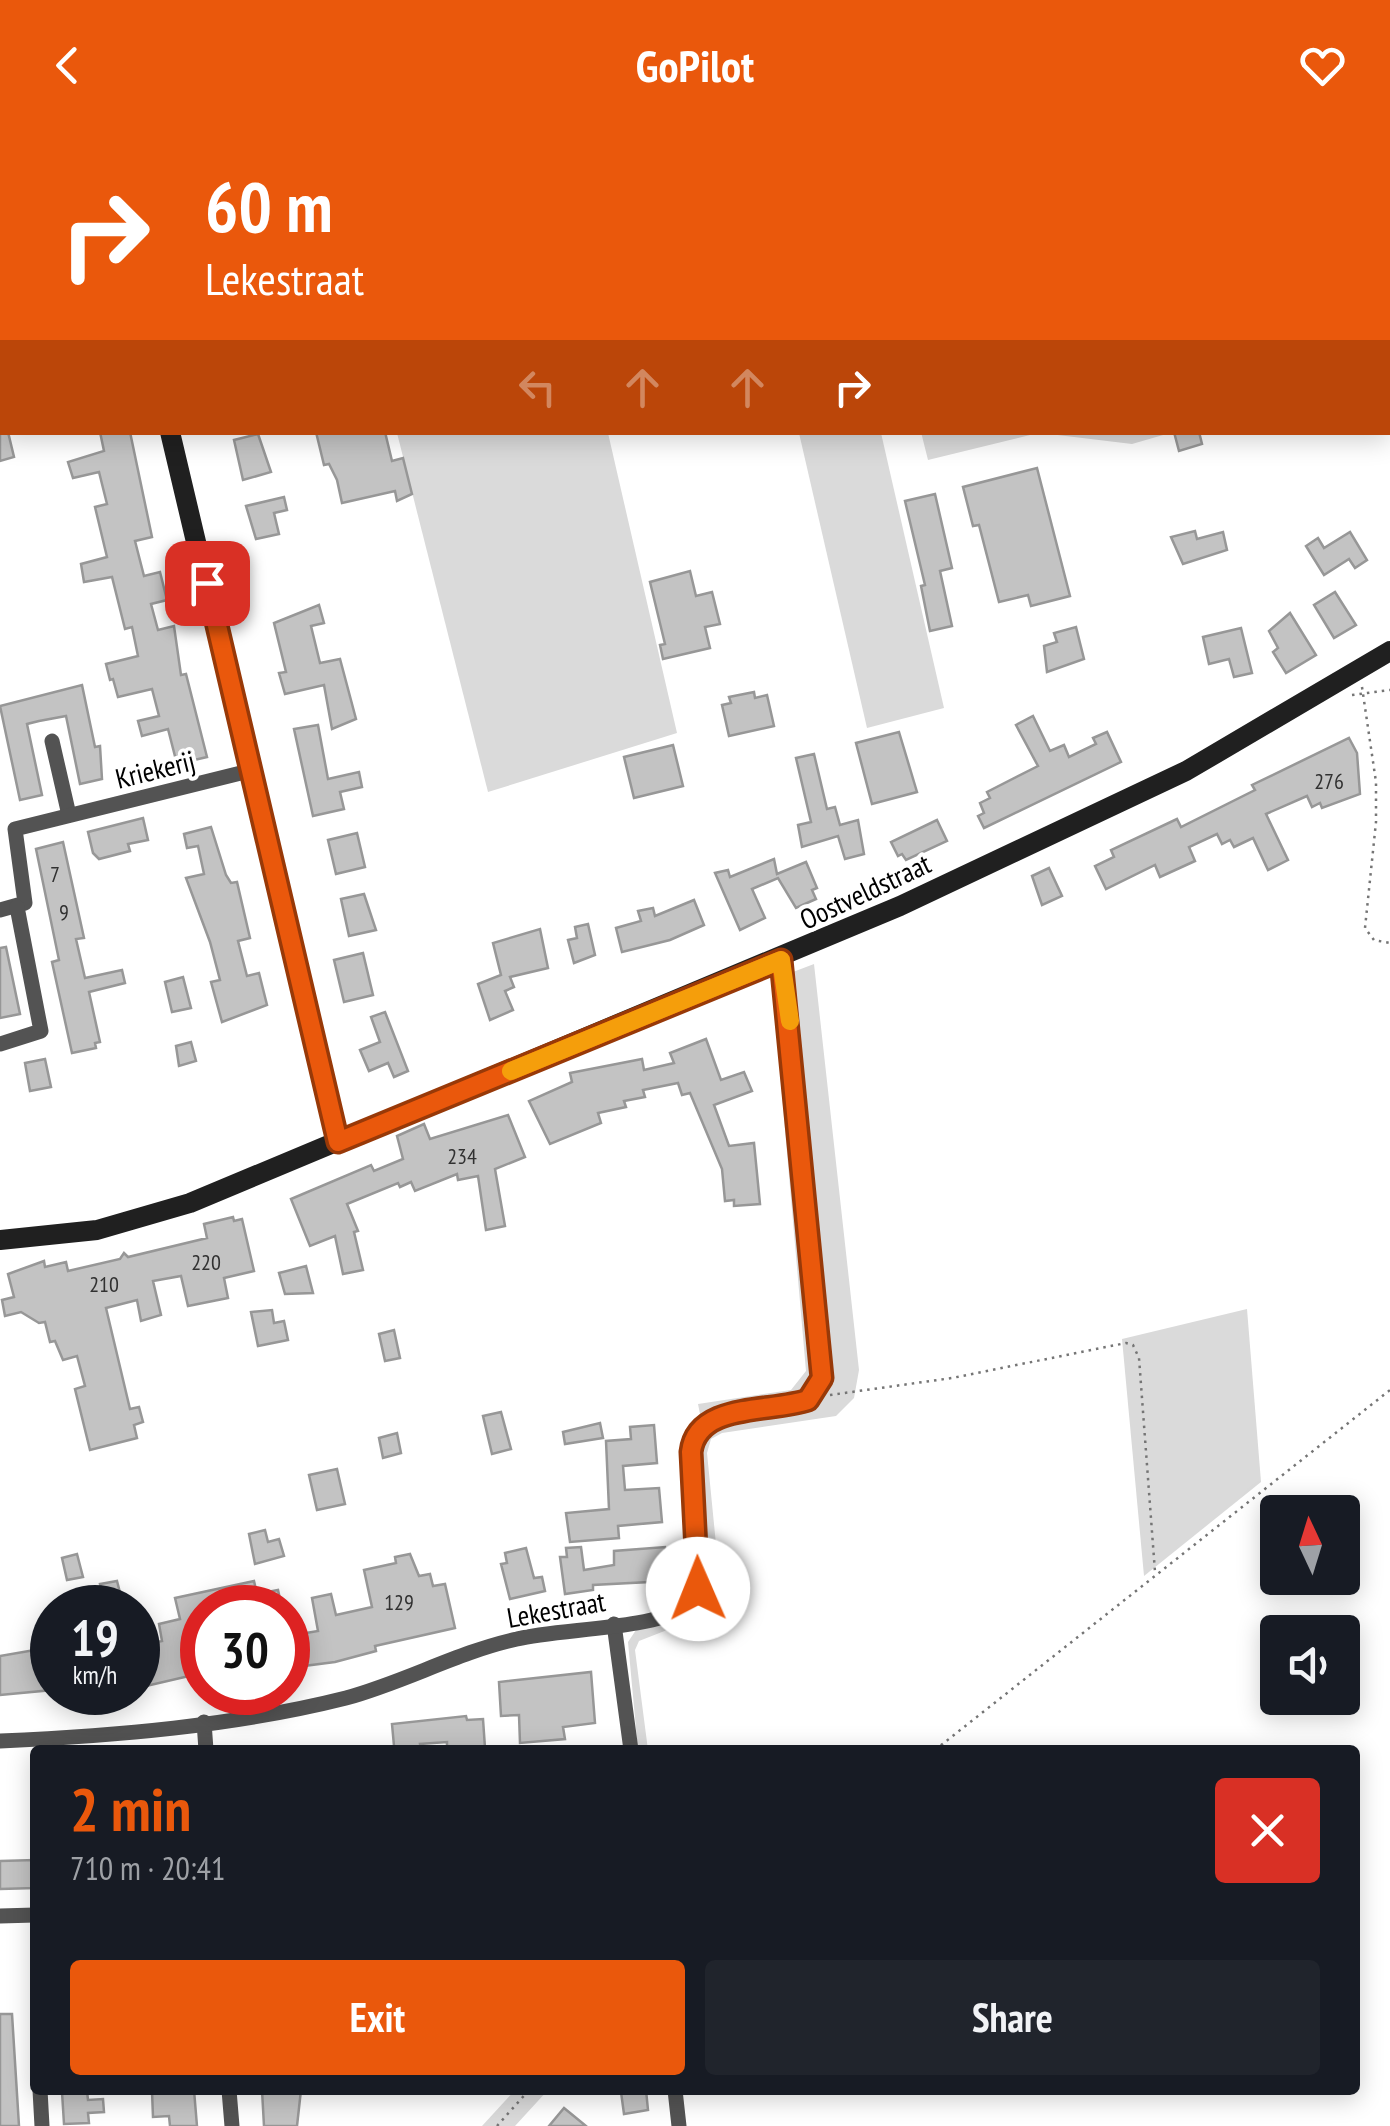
<!DOCTYPE html>
<meta charset="utf-8">
<style>
:root{--surface:#171b24;--page:#20242c;--text:#f1f3f6;--muted:#9ea1a6;--accent:#ea580c}
body{margin:0;font-family:"PT Sans Narrow",sans-serif;background:var(--page);color:var(--text);height:100vh;display:flex;flex-direction:column;font-size:38px;white-space:nowrap}
*{box-sizing:border-box;margin:0}
p{font-size:32px;color:var(--muted)}
.icon{flex:none;width:55px;height:55px;fill:none;stroke:currentColor;stroke-width:2;stroke-linecap:round;stroke-linejoin:round}
.map{position:relative;flex:1;overflow:hidden}
.drawer{position:absolute;left:30px;top:1615px;width:1330px;height:350px;display:flex;flex-direction:column;background:var(--surface);border-radius:10px;box-shadow:0 5px 25px #0003}
.drawer>*{flex:none}
.guide{position:absolute;left:0px;top:0px;width:1390px;height:305px;box-shadow:0 5px 25px #0003;background:#ea580c;color:#fff;overflow:hidden}
.needle{width:65px;rotate:356deg}
.fabs{position:absolute;left:1260px;top:1365px;display:grid;gap:20px}
.fabs a{display:grid;place-items:center;width:100px;height:100px;border-radius:10px;background:var(--surface);box-shadow:0 5px 25px #0003;font-size:50px}
.speed{position:absolute;left:30px;top:1455px;display:flex;gap:20px;font-size:50px;font-weight:700;text-align:center}
.speed>*{display:grid;place-content:center;width:130px;height:130px;border-radius:50%;background:var(--surface);box-shadow:0 5px 25px #0003;line-height:1}
.speed small{font-size:25px;font-weight:400}
.speed .limit{border:15px solid #d22;background:#fff;color:#111}
.pin{position:absolute;display:grid;place-items:center;width:85px;height:85px;color:#fff;margin:-42px;border-radius:20px;box-shadow:0 5px 15px #0006}
.me{position:absolute;width:110px;margin:-55px;rotate:359deg;stroke-linejoin:round;filter:drop-shadow(0 0 8px #0008)}
.turn{display:flex;align-items:center;gap:35px;height:210px;padding:0 40px;font-size:45px}
.turn .icon{width:130px;height:130px;stroke-width:2.5}
.turn b{display:block;font-size:70px;line-height:85px}
.lanes{display:flex;align-items:center;height:95px;padding:0 40px;background:#0003;justify-content:center;gap:50px;direction:ltr}
.lanes .off{opacity:.35}
.round{display:grid;place-items:center;flex:none;width:105px;height:105px;border-radius:10px;background:var(--page)}
.overview{display:flex;align-items:center;justify-content:space-between;height:170px;padding:0 40px}
h1{font-size:60px;font-weight:700;line-height:75px;color:var(--accent)}
.action{display:flex;gap:20px;margin-top:auto;padding:20px 40px}
.action a{flex:1;height:115px;border-radius:10px;background:var(--accent);color:#fff;font-size:40px;font-weight:700;line-height:115px;text-align:center}
.action a+a{background:var(--page);color:var(--text)}
header{display:flex;justify-content:space-between;align-items:center;height:130px;padding:0 40px;background:var(--accent);color:#fff;font-size:45px;font-weight:700}
.map>svg:first-child{display:block}
.green{fill:#dadada}
.building{fill:#c3c3c3;stroke:#979797;stroke-width:2.5}
.lines{fill:none;stroke-linecap:round;stroke-linejoin:round}
.path{stroke:#757575;stroke-width:2.5;stroke-dasharray:2.5 5;stroke-linecap:butt}
.street{stroke:#535353;stroke-width:15}
.secondary{stroke:#202020;stroke-width:20}
.route-casing{stroke:#983908;stroke-width:25}
.route{stroke:#ea580c;stroke-width:18}
.slow{stroke:#f59e0b;stroke-width:18}
.labels{text-anchor:middle;dominant-baseline:central;stroke-width:8;stroke-linejoin:round;paint-order:stroke}
.number-label{font-size:22px;fill:#313131}
.street-label{font-size:28px;fill:#000;stroke:#fff}
</style>
<header><svg class="icon" aria-label="back" viewBox="0 0 24 24"><path d="M15 5l-7 7 7 7"/></svg>GoPilot<svg class="icon" aria-label="heart" viewBox="0 0 24 24"><path d="M12 20l-8-8c-3-5 5-10 8-4 3-6 11-1 8 4z"/></svg></header>
<div class="map">
<svg width="1390" height="1996" viewBox="0 0 1390 1996">
<rect width="100%" height="100%" fill="#fff"/>
<g class="green">
<polygon points="730,0 1235,0 1236,2 731,2"/>
<polygon points="921,302 1038,302 1038,303 928,330"/>
<polygon points="397,303 608,303 677,603 488,662"/>
<polygon points="799,303 881,303 944,578 867,598"/>
<polygon points="1041,303 1170,303 1132,314"/>
<path d="M814 834 859 1240 854 1268 836 1286 722 1303 711 1309 707 1323 721 1465 713 1482 639 1511 635 1520 648 1620H638L628 1512 636 1500C653 1493 691 1490 701 1474 719 1446 691 1350 702 1309L727 1292 817 1274 830 1252 831 1232 817 1234 818 1244 803 1263 700 1284 698 1274 791 1260 806 1241 772 850Z"/>
<polygon points="1247,1179 1261,1352 1144,1446 1122,1209"/>
<polygon points="515,1960 548,1960 515,1996 482,1996"/>
</g>
<g class="building">
<polygon points="0,291 2,302 8,302 14,327 0,331"/>
<polygon points="100,302 130,302 152,407 135,411 144,446 160,442 167,470 151,474 158,500 174,496 181,545 186,544 207,627 177,634 168,599 142,606 138,591 159,586 152,559 118,567 113,549 110,550 106,534 138,526 132,497 125,499 112,447 84,452 81,434 107,427 95,377 107,374 99,342 73,348 68,332 104,321"/>
<polygon points="316,302 385,302 392,331 403,328 412,364 397,371 395,361 342,373 337,350 329,334 324,335"/>
<polygon points="1174,302 1199,302 1202,314 1179,321"/>
<polygon points="258,304 271,342 243,350 234,310"/>
<polygon points="1037,338 1070,466 1031,476 1028,465 999,472 979,395 973,396 963,357"/>
<polygon points="935,364 952,438 940,441 952,496 930,501 921,456 925,455 905,371"/>
<polygon points="284,367 287,380 274,383 279,404 256,409 246,376"/>
<polygon points="1195,401 1197,409 1223,402 1227,420 1183,434 1171,407"/>
<polygon points="1350,402 1367,430 1355,438 1349,429 1324,445 1306,416 1318,408 1324,418"/>
<polygon points="690,441 696,466 712,462 720,494 705,497 710,518 663,529 660,515 665,514 650,452"/>
<polygon points="1335,462 1356,495 1334,508 1314,475"/>
<polygon points="319,475 324,493 311,496 320,533 340,529 356,589 332,599 324,555 285,564 279,543 286,542 274,493"/>
<polygon points="1290,483 1316,525 1286,543 1273,522 1278,518 1269,501"/>
<polygon points="1076,497 1084,529 1047,542 1044,516 1057,512 1054,503"/>
<polygon points="1241,498 1252,543 1234,547 1229,529 1209,534 1203,507"/>
<polygon points="82,555 95,617 100,616 102,649 80,654 66,586 39,591 27,594 42,665 20,670 0,576"/>
<polygon points="754,562 755,568 767,565 774,596 729,606 722,575 731,573 729,567"/>
<polygon points="1033,586 1050,621 1064,615 1069,627 1096,614 1093,608 1107,602 1121,632 984,698 978,686 984,683 980,673 990,668 987,662 1038,636 1016,595"/>
<polygon points="318,595 328,649 359,642 362,657 340,662 344,679 313,686 294,599"/>
<polygon points="899,602 917,662 872,674 856,613"/>
<polygon points="1349,608 1357,623 1360,664 1322,678 1320,673 1312,677 1307,666 1266,684 1288,730 1268,740 1253,708 1234,717 1230,710 1222,714 1217,704 1189,717 1195,731 1160,747 1155,735 1106,759 1095,736 1114,727 1111,720 1177,689 1181,697 1255,660 1252,655"/>
<polygon points="673,615 683,656 634,668 624,627"/>
<polygon points="814,624 827,679 835,677 840,695 858,690 864,724 845,729 838,706 802,717 798,695 811,692 796,628"/>
<polygon points="143,688 148,710 128,714 130,721 99,729 93,723 88,702"/>
<polygon points="937,690 947,711 906,730 902,724 898,726 891,712"/>
<polygon points="211,697 226,745 231,753 237,752 250,808 238,811 247,846 259,843 267,875 222,892 211,852 220,850 210,812 186,748 204,744 198,716 187,718 184,704"/>
<polygon points="357,703 365,737 336,744 328,710"/>
<polygon points="63,712 84,808 76,809 85,848 122,840 125,853 89,862 100,912 95,913 96,918 72,923 52,832 59,830 36,719"/>
<polygon points="774,729 777,744 806,732 817,758 812,760 816,769 796,778 778,748 752,759 765,788 740,800 715,743 728,740 730,747"/>
<polygon points="1049,738 1062,766 1042,775 1032,746"/>
<polygon points="364,764 376,800 349,806 341,769"/>
<polygon points="694,770 704,795 670,810 622,822 616,798 641,791 638,781 653,778 655,786"/>
<polygon points="588,794 595,825 574,833 568,810 577,808 575,797"/>
<polygon points="540,799 548,838 510,847 514,857 505,861 513,880 490,890 478,854 501,845 493,813"/>
<polygon points="6,817 20,884 0,888 0,818"/>
<polygon points="363,823 373,865 344,872 334,830"/>
<polygon points="183,847 191,878 172,882 165,852"/>
<polygon points="385,882 408,941 394,947 388,933 369,941 360,920 380,912 371,887"/>
<polygon points="706,909 721,950 744,942 752,961 714,975 729,1016 754,1013 760,1074 734,1076 734,1070 725,1071 722,1039 690,963 682,965 678,953 643,960 645,967 624,971 626,977 598,983 601,993 550,1014 529,971 572,952 570,943 642,929 644,940 674,933 670,923"/>
<polygon points="191,912 196,931 179,936 176,916"/>
<polygon points="45,929 51,957 30,961 25,933"/>
<polygon points="508,985 525,1027 495,1039 505,1096 486,1100 478,1046 458,1050 457,1044 415,1061 411,1052 400,1057 398,1053 347,1074 358,1101 354,1102 363,1140 343,1144 335,1106 310,1116 291,1069 371,1035 374,1041 403,1029 397,1006 424,994 430,1009"/>
<polygon points="233,1087 234,1091 242,1089 254,1141 224,1148 228,1168 188,1176 181,1146 153,1151 161,1185 141,1191 137,1170 106,1178 130,1279 139,1277 143,1292 134,1295 137,1308 90,1320 75,1259 85,1256 77,1226 63,1230 55,1211 50,1212 45,1192 39,1193 21,1182 5,1186 2,1170 14,1167 8,1144 44,1131 45,1137 66,1132 68,1141 120,1129 124,1123 128,1127 207,1108 204,1094"/>
<polygon points="306,1136 313,1163 285,1164 279,1143"/>
<polygon points="272,1180 274,1193 284,1191 288,1210 258,1216 251,1182"/>
<polygon points="394,1200 400,1228 385,1231 379,1204"/>
<polygon points="501,1282 511,1319 492,1324 483,1286"/>
<polygon points="600,1293 603,1308 565,1314 563,1302"/>
<polygon points="654,1295 657,1333 623,1336 625,1360 659,1358 662,1392 618,1396 619,1408 570,1412 566,1383 609,1379 606,1311 631,1309 630,1297"/>
<polygon points="397,1303 401,1323 383,1328 379,1308"/>
<polygon points="337,1339 345,1374 317,1380 309,1345"/>
<polygon points="265,1400 268,1412 279,1409 284,1426 255,1434 249,1404"/>
<polygon points="581,1417 584,1440 614,1435 614,1421 665,1417 668,1451 593,1455 593,1460 565,1464 560,1427 567,1427 566,1418"/>
<polygon points="526,1418 534,1448 542,1447 545,1461 510,1469 501,1434 507,1433 505,1423"/>
<polygon points="77,1424 83,1447 67,1450 62,1428"/>
<polygon points="410,1424 419,1446 430,1444 433,1456 445,1454 455,1498 375,1516 376,1521 335,1532 288,1538 288,1506 318,1501 312,1468 331,1464 336,1485 372,1477 364,1440 396,1433 395,1427"/>
<polygon points="117,1451 124,1478 105,1478 100,1454"/>
<polygon points="254,1451 257,1464 278,1460 282,1478 202,1478 202,1543 142,1557 138,1516 162,1511 159,1494 180,1489 175,1468"/>
<polygon points="52,1517 52,1560 0,1565 0,1526"/>
<polygon points="591,1542 595,1593 563,1597 565,1609 520,1613 519,1585 501,1586 499,1552"/>
<polygon points="466,1586 467,1590 483,1589 485,1618 447,1620 447,1612 420,1614 421,1620 394,1616 392,1594"/>
<polygon points="35,1730 35,1758 0,1759 0,1731"/>
<polygon points="0,1884 12,1884 19,1996 0,1996"/>
<polygon points="194,1960 197,1996 170,1996 169,1986 153,1987 152,1961"/>
<polygon points="262,1960 301,1960 297,1996 264,1996"/>
<polygon points="625,1960 646,1960 648,1980 624,1984 621,1962"/>
<polygon points="87,1961 88,1970 103,1969 104,1982 88,1983 89,1993 64,1994 62,1962"/>
<polygon points="564,1978 586,1996 549,1996"/>
</g>
<g class="lines">
<g class="path">
<polyline points="1362,557 1376,652 1376,692 1365,798 1374,810 1390,813"/>
<polyline points="1352,565 1390,560"/>
<polyline points="830,1265 952,1248 1126,1213 1133,1215 1139,1228 1155,1442"/>
<polyline points="935,1620 1390,1260"/>
<polyline points="497,1996 529,1960"/>
</g>
<g class="street">
<polyline points="0,124 2,124"/>
<polyline points="52,611 69,685"/>
<polyline points="0,780 25,773 15,699 253,640"/>
<polyline points="0,914 41,901 17,777"/>
<polyline points="614,1494 631,1620"/>
<polyline points="204,1592 206,1620"/>
<path d="M0 1611C113 1606 235 1596 346 1568 405 1552 458 1522 517 1509 557 1499 651 1499 681 1479 732 1445 661 1324 704 1293 725 1277 780 1279 807 1270L822 1248 781 830"/>
<polyline points="0,1786 35,1785"/>
<polyline points="40,1960 42,1996"/>
<polyline points="229,1960 232,1996"/>
<polyline points="675,1960 679,1996"/>
</g>
<g class="secondary">
<polyline points="96,0 97,2"/>
<polyline points="170,302 338,1012"/>
<polyline points="0,1110 97,1100 190,1073 900,776 1186,641 1390,521"/>
</g>
</g>
<g class="lines">
<defs>
<path id="route" d="M207 453 338 1012 781 830 822 1248 808 1270C771 1283 697 1272 691 1322L698 1459"/>
</defs>
<use href="#route" class="route-casing"/>
<use href="#route" class="route"/>
<polyline class="slow" points="511,941 781,830 790,891"/>
</g>
<g class="labels">
<g class="number-label">
<text x="1329" y="651">276</text>
<text x="55" y="744">7</text>
<text x="64" y="782">9</text>
<text x="462" y="1026">234</text>
<text x="206" y="1132">220</text>
<text x="104" y="1154">210</text>
<text x="399" y="1472">129</text>
</g>
<g class="street-label">
<text transform="translate(155 639) rotate(-14)">Kriekerij</text>
<text transform="translate(865 761) rotate(-25)">Oostveldstraat</text>
<text transform="translate(556 1479) rotate(-10)">Lekestraat</text>
</g>
</g>
</svg>
<div class="fabs">
<a><svg class="needle" viewBox="-14 -14 28 28"><path d="M0-13l5 13h-10z" fill="#e53935"/><path d="M0 13l5-13h-10z" fill="#9ea1a6"/></svg></a>
<a><svg class="icon" aria-label="sound" viewBox="0 0 24 24"><path d="M4 9h4l5-4v14l-5-4H4zM17 9q2 3 0 6"/></svg></a>
</div>
<div class="speed"><div>19<small>km/h</small></div><div class="limit">30</div></div>
<div class="pin" style="left:207px;top:453px;background:#d93025"><svg class="icon" aria-label="arrive" viewBox="0 0 24 24"><path d="M6 21V4h12l-3 4 3 4H6"/></svg></div>
<svg class="me" style="left:698px;top:1459px" viewBox="-20 -20 40 40"><circle r="19" fill="#fff"/><path d="M0-13L10 11 0 6-10 11z" fill="#ea580c"/></svg>
<div class="guide">
<div class="turn"><svg class="icon" aria-label="right" viewBox="0 0 24 24"><path d="M7 20v-9h11M14 6l5 5-5 5"/></svg><div><b>60 m</b>Lekestraat</div></div>
<div class="lanes"><svg class="icon off" aria-label="left" viewBox="0 0 24 24"><path d="M17 20v-9H6M10 6l-5 5 5 5"/></svg><svg class="icon off" aria-label="ahead" viewBox="0 0 24 24"><path d="M12 20V5M6 11l6-6 6 6"/></svg><svg class="icon off" aria-label="ahead" viewBox="0 0 24 24"><path d="M12 20V5M6 11l6-6 6 6"/></svg><svg class="icon" aria-label="right" viewBox="0 0 24 24"><path d="M7 20v-9h11M14 6l5 5-5 5"/></svg></div>
</div>
<section class="drawer">
<div class="overview"><div><h1>2 min</h1><p>710 m · 20:41</p></div><a class="round" style="background:#d93025;color:#fff"><svg class="icon" aria-label="close" viewBox="0 0 24 24"><path d="M6 6l12 12M18 6L6 18"/></svg></a></div>
<div class="action"><a>Exit</a><a>Share</a></div>
</section>
</div>
